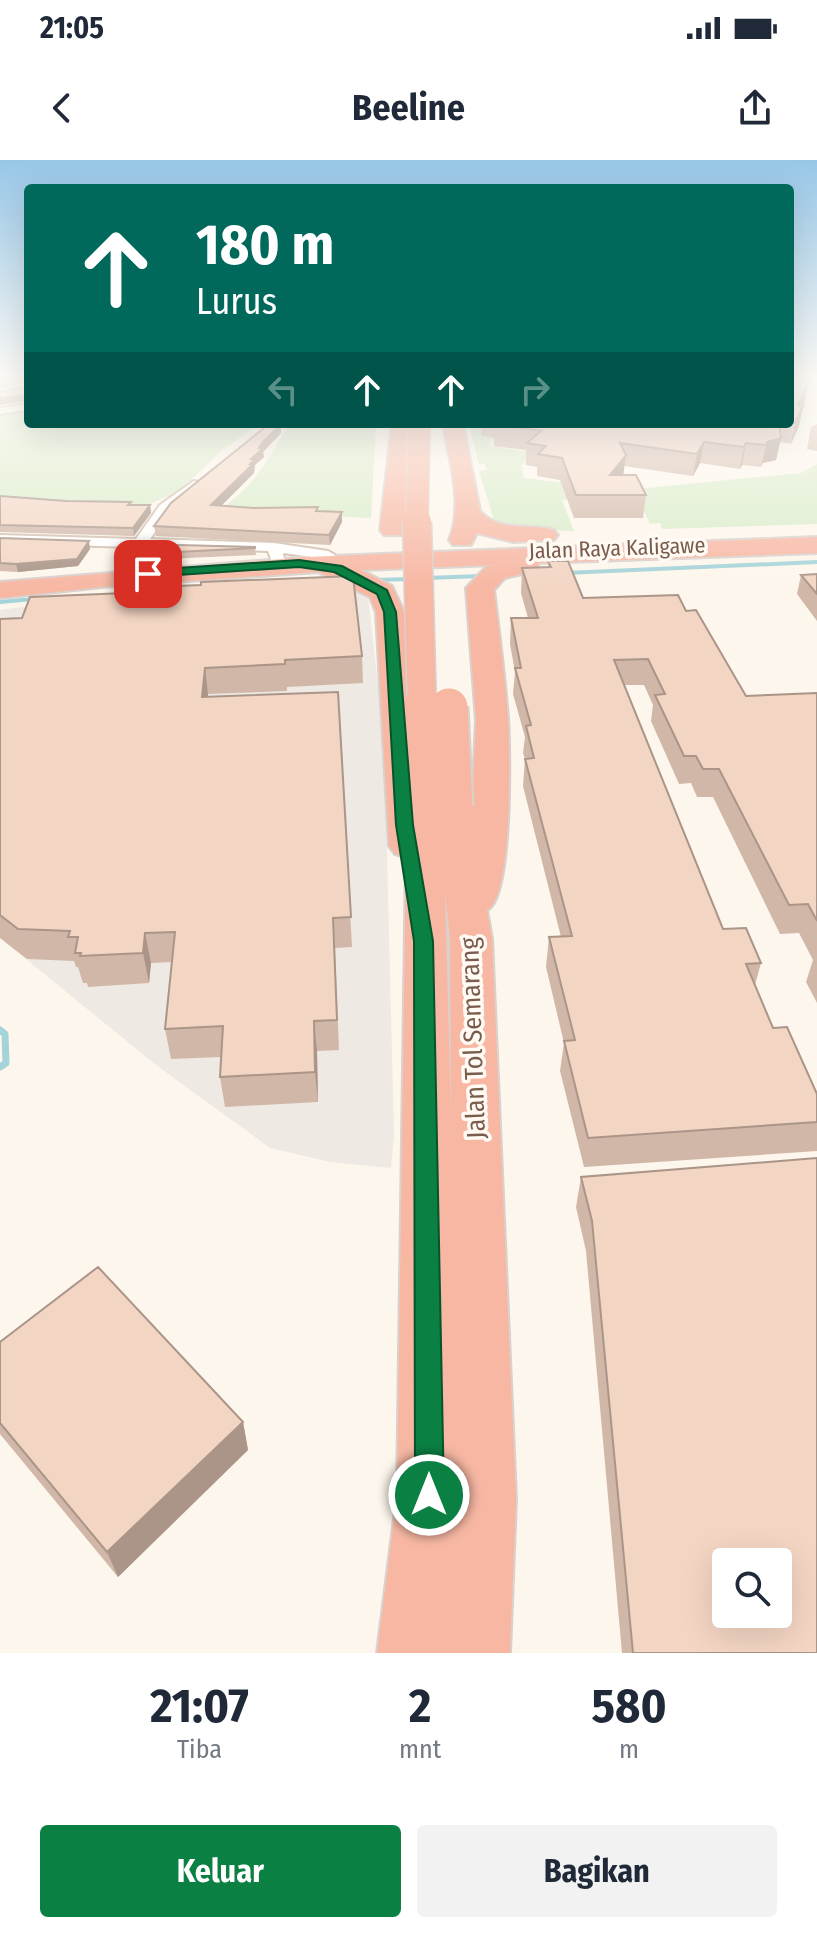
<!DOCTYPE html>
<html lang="id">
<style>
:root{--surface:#fff;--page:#f2f2f3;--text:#1f2937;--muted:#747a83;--accent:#0b8043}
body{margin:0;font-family:"Fira Sans Condensed",sans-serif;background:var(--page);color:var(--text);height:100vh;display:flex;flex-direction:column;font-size:30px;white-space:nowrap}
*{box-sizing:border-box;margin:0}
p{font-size:26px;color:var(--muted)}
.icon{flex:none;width:44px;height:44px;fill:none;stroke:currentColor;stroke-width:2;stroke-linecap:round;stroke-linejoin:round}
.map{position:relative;height:1493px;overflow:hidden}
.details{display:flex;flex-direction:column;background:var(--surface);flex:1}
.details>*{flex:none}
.guide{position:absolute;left:24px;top:24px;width:770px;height:244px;border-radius:8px;box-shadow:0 8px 32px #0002;background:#00695c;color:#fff;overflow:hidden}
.tools{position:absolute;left:712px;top:1388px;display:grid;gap:16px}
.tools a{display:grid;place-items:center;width:80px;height:80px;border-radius:8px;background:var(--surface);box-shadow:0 8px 32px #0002;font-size:40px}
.pin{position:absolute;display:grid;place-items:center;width:68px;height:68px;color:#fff;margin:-34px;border-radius:16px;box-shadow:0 4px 12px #0006}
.me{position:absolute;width:88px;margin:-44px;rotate:0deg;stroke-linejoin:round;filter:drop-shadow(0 0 6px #0008)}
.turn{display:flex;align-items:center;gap:28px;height:168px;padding:0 40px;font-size:36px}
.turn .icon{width:104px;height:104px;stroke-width:2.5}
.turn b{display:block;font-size:56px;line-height:68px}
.lanes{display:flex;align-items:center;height:76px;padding:0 40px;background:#0003;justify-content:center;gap:40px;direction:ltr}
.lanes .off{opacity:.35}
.eta{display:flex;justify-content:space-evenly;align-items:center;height:136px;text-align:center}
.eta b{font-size:48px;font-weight:700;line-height:56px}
.primary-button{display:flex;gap:16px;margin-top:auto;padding:16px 40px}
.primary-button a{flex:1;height:92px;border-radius:8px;background:var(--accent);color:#fff;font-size:32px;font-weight:700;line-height:92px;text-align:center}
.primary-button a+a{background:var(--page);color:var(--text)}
.status{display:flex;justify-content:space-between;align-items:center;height:56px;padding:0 40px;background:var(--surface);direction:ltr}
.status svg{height:22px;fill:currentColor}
header{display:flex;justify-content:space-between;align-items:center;height:104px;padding:0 40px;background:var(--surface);font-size:36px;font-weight:700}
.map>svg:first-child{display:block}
.industrial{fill:#efe9e4}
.green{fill:#d8ecc9}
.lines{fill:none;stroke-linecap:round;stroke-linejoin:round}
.stream-far1{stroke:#a5d3da;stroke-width:4}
.stream{stroke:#a5d3da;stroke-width:7}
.street-casing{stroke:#d1beb0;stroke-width:4}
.highway-casing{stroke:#dad1cd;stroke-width:4}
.street{fill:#fff;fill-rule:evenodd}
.highway{fill:#f7b7a3;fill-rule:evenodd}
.highway-bridge-far2-casing{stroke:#dad1cd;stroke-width:24;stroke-linecap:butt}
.highway-bridge-far1-casing{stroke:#dad1cd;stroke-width:31;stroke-linecap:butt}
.highway-bridge-casing{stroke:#dad1cd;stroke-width:41;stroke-linecap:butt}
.highway-bridge-far2{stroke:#f7b7a3;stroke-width:22}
.highway-bridge-far1{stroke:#f7b7a3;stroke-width:28}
.highway-bridge{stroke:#f7b7a3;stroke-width:37}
.wall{fill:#d1b7a8}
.shaded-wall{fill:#aa9588}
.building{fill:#f3d5c3;stroke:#aa9588;stroke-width:2;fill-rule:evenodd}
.route{fill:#0b8043;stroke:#07532c;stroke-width:2}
.labels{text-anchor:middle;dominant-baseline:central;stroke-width:7;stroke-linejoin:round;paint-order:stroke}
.far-street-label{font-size:22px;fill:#7a5c4d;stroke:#fffaf3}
.street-label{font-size:26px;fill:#7a5c4d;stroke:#fffaf3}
</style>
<div class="status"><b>21:05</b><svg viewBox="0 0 49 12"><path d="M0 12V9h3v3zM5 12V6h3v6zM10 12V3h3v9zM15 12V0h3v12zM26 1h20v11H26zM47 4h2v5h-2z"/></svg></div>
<header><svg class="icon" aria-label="back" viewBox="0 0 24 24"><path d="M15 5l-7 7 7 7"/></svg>Beeline<svg class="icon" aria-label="share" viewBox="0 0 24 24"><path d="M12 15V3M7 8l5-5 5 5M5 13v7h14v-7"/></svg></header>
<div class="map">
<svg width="817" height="1493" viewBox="0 0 817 1493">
<rect width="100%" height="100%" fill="#fdf6ec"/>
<polygon class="industrial" points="367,428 384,575 394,974 391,1008 330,1002 270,988 156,905 0,778 0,450 38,445"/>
<g class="green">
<polygon points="28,249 28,264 260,264 221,291 180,331 145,346 0,339 0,253"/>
<path d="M289 264H376L371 358 215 352C255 328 266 302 289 264Z"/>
<polygon points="469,264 491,264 479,276 492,279 489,286 535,293 521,306 524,318 574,324 583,339 562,340 574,371 533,370 494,360 479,311 487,310 485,304 479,304"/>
<polygon points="817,304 817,364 662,369 660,363 650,364 635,333 616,331 801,313"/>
</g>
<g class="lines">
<g class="stream-far1">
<polyline points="565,413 817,402"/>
<polyline points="425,418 482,416"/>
<polyline points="373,420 410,419"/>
<polyline points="0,442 34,439"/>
</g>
<polyline class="stream" points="0,870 5,874 6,903 0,907"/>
<defs>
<g id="street">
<polygon points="28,244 28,250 0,254 0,248"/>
<polygon points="194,321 199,322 199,328 170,351 150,379 274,383 328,391 335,395 328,399 283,393 284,399 277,403 272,402 268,391 0,383 0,375 136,379 160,345"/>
</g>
<g id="highway">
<polygon points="392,264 412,264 406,370 402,375 384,375 380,370"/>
<path d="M443 264H463L480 351C500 373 528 363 554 370L558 375 554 380 513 382 477 373 471 385H453L449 380C464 344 449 301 443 264Z"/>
<path d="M817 377V393L539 403 536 411 505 418 494 430C499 472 505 516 508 559 510 589 513 739 487 750L492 779 516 1339 510 1493H377L397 1335 406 697 395 694 389 686 376 452 370 437 318 412 102 427 0 438V422L306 397ZM494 405 487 406 466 428 476 560 472 647 467 639 454 636 441 639 438 644 422 641 404 452 392 426 361 410ZM445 731 450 779 451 958Z"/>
</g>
</defs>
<use href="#street" class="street-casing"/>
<use href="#highway" class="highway-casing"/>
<use href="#street" class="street"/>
<use href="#highway" class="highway"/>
<defs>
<polyline id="highway-bridge-far2" points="417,364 419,264"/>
<g id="highway-bridge-far1">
<polyline points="417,362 422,549"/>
<polyline points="449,544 449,549"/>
</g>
<g id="highway-bridge">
<polyline points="422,547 425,651"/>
<polyline points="449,547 454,647"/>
</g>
</defs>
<use href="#highway-bridge-far2" class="highway-bridge-far2-casing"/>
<use href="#highway-bridge-far1" class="highway-bridge-far1-casing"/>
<use href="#highway-bridge" class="highway-bridge-casing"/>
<use href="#highway-bridge-far2" class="highway-bridge-far2"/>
<use href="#highway-bridge-far1" class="highway-bridge-far1"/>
<use href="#highway-bridge" class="highway-bridge"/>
</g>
<g class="wall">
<polygon points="790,221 805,241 803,246 799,266 791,284 780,282 776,300 763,303 761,307 742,305 740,309 700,303 693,316 624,306 623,315 646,335 643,358 574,358 560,320 537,316 537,307 526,305 526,290 494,286 494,278 481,276 482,264 790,264"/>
<polygon points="817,264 817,291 807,289 811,267"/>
<polygon points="281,273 263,292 264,297 255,305 254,313 221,346 318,351 342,362 330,385 156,376 154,366"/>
<polygon points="0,336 66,341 131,342 131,345 150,345 151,353 134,376 0,372"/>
<polygon points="0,378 90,389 78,406 18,412 0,411"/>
<polygon points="255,387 256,395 140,400 139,394"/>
<polygon points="548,401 583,438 686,451 746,536 817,533 817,843 806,822 813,800 799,773 780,774 713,637 697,637 691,623 679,624 651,561 653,545 644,525 624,525 723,769 761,803 755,825 773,868 817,934 817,991 584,1007 560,911 564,883 546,807 549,777 561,777 523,626 525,599 523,593 525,577 513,534 515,512 510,484 511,458 528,458 521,433 522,408 548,407"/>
<polygon points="817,414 817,461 797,434 801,415"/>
<polygon points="0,459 362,496 363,523 287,527 287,531 208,534 208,537 338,532 352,787 335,788 339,890 317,891 318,942 225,947 220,917 221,897 171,899 165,869 172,802 151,803 149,823 88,827 87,823 83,823 78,807 76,807 74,801 27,799 0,778"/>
<polygon points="581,1017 817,1493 622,1493 586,1091 576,1047"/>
<polygon points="0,1182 243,1262 248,1290 118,1417 0,1274"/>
</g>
<g class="shaded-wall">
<polygon points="4,221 27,221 28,222 0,228 0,222"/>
<polygon points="809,221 805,241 793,265 798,245"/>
<polygon points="26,235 28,241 0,245 0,238"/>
<polygon points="803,246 799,266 791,284 795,263"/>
<polygon points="281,264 281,273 263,292 264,297 255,305 254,313 212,355 211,345 251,299 262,283"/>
<polygon points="781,278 776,300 763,303 761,307 767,282"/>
<polygon points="704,282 700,303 693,316 697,294"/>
<polygon points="746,283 742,305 740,309 744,287"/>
<polygon points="626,295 623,317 610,315"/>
<polygon points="150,345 151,353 134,376 133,368"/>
<polygon points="342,352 342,362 330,385 329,375"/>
<polygon points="89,381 90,389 78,406 18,412 16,404"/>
<polygon points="205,508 208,534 206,565 202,537"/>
<polygon points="145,773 151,803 149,823 143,793"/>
<polygon points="314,861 317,891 318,942 315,912"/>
<polygon points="243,1262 248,1290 118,1417 107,1392"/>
</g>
<g class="building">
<polygon points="790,221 809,221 798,245 803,246 795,263 790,262"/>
<polygon points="28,227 28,237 26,235 0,238 0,232"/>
<polygon points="269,264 281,264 262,283 259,288 263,288 251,299 255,299 250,304 253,304 211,345 254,348 318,347 316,351 342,352 329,375 154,366 171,343"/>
<polygon points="496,264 779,264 781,278 767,282 766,285 746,283 744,287 704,282 697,294 620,283 626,295 610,315 636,315 646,335 576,335 562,298 538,294 546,286 527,283 541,271"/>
<polygon points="0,336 66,341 131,342 128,345 150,345 133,368 0,365"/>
<polygon points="0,378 89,381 77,399 16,404 0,403"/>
<polygon points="140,384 255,387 255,388 139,394"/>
<polygon points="548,401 568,401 583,438 678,435 686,451 696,450 746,536 817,533 817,761 808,744 789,745 719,609 703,609 696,596 684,596 655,535 665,534 648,499 614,500 723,769 746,768 761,803 746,804 773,868 787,867 817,934 817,962 588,978 564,881 575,880 549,777 572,776 525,599 534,598 526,566 531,565 515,508 521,508 511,458 538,458 522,408 551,407"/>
<polygon points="817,414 817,434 801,415"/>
<polygon points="353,416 362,496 285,500 285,504 205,508 202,537 338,532 351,757 333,758 337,860 314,861 315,912 220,917 223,866 165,869 175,772 145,773 143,793 80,796 81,793 75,793 78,777 68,777 70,771 18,769 0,755 0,459 22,458 30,437 149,432 150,427 201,425 201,422"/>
<path d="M817 998V1493H633L592 1061 581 1017ZM726 1402H778V1454H726Z"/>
<polygon points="98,1107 243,1262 107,1392 0,1263 0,1182"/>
</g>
<linearGradient id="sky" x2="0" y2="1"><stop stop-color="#97c7e8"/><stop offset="0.51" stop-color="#fefbf6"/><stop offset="1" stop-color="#fefbf6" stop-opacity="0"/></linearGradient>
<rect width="817" height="430" fill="url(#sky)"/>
<polygon class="route" points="299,400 342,406 387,430 396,452 413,665 433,781 444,1335 440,1345 429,1349 419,1345 415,1335 414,781 396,665 384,452 377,434 334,412 299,407 148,417 142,414 148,410"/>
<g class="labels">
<g class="far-street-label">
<text transform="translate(617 388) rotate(-2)">Jalan Raya Kaligawe</text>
</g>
<g class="street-label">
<text transform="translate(473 878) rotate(-92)">Jalan Tol Semarang</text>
</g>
</g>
</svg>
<div class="tools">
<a><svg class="icon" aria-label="search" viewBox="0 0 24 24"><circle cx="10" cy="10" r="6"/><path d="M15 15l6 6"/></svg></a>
</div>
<div class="pin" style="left:148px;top:414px;background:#d93025"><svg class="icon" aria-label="arrive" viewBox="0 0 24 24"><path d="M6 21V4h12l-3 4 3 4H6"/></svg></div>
<svg class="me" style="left:429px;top:1335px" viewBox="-20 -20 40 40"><circle r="17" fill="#0b8043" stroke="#fff" stroke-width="3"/><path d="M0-11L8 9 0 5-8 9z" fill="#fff"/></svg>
<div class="guide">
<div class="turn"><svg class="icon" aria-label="ahead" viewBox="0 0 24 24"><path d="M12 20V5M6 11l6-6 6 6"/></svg><div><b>180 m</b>Lurus</div></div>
<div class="lanes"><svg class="icon off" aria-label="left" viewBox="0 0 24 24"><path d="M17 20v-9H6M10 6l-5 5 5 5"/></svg><svg class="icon" aria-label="ahead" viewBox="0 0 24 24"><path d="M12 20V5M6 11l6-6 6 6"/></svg><svg class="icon" aria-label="ahead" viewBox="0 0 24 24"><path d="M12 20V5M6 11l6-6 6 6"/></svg><svg class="icon off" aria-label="right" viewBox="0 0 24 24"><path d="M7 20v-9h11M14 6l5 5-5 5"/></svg></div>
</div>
</div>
<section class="details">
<div class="eta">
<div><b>21:07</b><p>Tiba</p></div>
<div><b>2</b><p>mnt</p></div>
<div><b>580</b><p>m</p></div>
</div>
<div class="primary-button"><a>Keluar</a><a>Bagikan</a></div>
</section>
